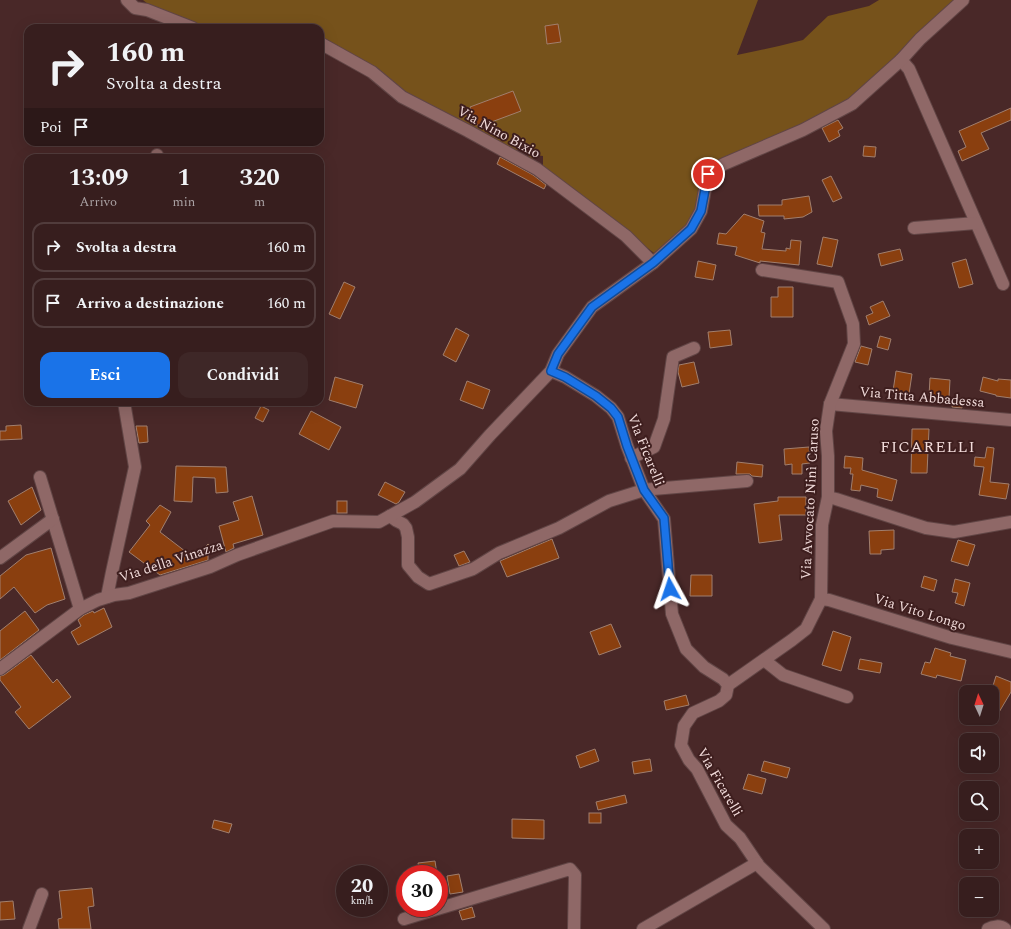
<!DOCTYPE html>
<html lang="it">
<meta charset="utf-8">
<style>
:root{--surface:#371e1e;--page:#3e2727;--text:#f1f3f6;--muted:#aaa2a4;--line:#513c3c;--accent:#1a73e8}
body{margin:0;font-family:Spectral,serif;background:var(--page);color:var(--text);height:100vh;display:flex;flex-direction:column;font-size:15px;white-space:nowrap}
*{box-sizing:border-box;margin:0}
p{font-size:13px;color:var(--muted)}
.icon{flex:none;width:22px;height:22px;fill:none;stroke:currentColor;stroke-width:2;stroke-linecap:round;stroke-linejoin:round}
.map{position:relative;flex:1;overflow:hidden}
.drawer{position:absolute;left:24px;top:154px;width:300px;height:252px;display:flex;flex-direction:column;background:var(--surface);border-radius:12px;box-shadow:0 4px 16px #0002,0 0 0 1px var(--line)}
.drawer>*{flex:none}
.guide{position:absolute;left:24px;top:24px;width:300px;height:122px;border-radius:12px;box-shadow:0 4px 16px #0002,0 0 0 1px var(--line);background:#371e1e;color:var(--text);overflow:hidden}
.needle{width:26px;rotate:356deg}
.fabs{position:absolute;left:959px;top:685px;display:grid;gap:8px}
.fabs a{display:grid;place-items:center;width:40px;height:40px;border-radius:8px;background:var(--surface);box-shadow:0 4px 16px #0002,0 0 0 1px var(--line);font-size:20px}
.speed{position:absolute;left:336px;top:865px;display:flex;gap:8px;font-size:20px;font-weight:700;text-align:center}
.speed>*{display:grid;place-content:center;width:52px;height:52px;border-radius:50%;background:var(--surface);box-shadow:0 4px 16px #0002,0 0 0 1px var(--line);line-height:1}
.speed small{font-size:10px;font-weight:400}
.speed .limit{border:6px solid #d22;background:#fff;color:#111}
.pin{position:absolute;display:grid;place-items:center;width:34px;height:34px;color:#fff;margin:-17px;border:2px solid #fff;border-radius:50%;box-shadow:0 1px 4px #0007}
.me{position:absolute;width:44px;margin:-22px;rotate:355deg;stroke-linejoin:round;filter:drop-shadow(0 0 3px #0008)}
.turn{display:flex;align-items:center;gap:14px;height:84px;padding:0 16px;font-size:18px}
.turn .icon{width:52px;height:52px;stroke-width:2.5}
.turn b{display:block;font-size:28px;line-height:34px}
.then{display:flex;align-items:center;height:38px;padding:0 16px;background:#0003;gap:8px;font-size:15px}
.eta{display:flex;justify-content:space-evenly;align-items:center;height:68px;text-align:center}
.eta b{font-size:24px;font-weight:700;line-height:28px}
.action{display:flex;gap:8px;margin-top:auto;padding:8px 16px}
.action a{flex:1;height:46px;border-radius:12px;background:var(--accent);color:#fff;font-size:16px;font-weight:700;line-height:46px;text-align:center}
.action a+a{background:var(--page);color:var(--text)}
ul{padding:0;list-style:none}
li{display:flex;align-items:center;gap:12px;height:50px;margin:0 8px 6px;padding:0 8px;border:2px solid var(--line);border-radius:12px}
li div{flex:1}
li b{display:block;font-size:15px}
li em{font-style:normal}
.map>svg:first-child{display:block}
.green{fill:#76521b}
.building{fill:#8a3f0f;stroke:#a17f6e}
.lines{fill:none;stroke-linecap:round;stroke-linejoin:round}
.minor-casing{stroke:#614545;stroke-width:14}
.minor{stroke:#8f6867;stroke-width:12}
.route-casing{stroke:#114b97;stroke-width:10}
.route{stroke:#1a73e8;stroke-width:7}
.labels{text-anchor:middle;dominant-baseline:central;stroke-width:4;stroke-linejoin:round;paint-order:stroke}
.street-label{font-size:14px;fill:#f1dbda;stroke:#3e1e1e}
.quarter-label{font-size:16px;letter-spacing:1px;fill:#f1dbda;stroke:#3e1e1e}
</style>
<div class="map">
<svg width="1011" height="929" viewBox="0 0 1011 929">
<rect width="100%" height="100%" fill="#492828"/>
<polygon class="green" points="143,0 758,0 737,55 779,46 803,40 828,16 869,6 879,0 956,0 945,12 853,96 801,127 721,160 688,224 654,253 543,168 543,156 535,155 533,161 527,154 527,144 514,152 405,95 320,38 320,28 204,28 148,4"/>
<g class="building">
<polygon points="558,24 561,42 547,44 545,26"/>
<polygon points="513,91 521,111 478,127 470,107"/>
<polygon points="1011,108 1011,120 981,133 989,149 962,161 958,151 966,147 959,131"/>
<polygon points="838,120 843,128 838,131 840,136 829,142 822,128"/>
<polygon points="864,146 876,147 875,157 863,156"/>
<polygon points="500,157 533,175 546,185 544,189 497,164"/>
<polygon points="831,176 842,198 833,202 822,180"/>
<polygon points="809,196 812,212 803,217 784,219 784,216 759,216 758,205 782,205 782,200"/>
<polygon points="744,214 764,221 761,232 765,233 762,249 786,251 786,248 790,249 791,240 801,241 799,265 760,261 760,263 735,255 737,247 717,244 719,233 726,234"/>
<polygon points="823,237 838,240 832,267 817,264"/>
<polygon points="900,249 903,260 881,266 878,254"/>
<polygon points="966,259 973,284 959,288 952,263"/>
<polygon points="698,261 716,265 713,280 695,277"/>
<polygon points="344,282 355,287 340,319 329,314"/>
<polygon points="778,287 793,287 793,317 771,317 771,297 778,297"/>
<polygon points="883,301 890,316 869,325 866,316 873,313 870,307"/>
<polygon points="456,328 469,335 456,362 443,355"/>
<polygon points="730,330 732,345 710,348 708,332"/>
<polygon points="880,336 891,339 888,350 877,347"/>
<polygon points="861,346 872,349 868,365 855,362"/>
<polygon points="694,362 699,383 682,387 678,372 679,365"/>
<polygon points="896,371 912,374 909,394 893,391"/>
<polygon points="335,377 363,385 356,408 329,400"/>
<polygon points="983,377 998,381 998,379 1011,380 1011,398 996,396 996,395 980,391"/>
<polygon points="930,378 950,380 949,398 929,396"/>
<polygon points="467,381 490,390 483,409 460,400"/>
<polygon points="953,398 962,398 962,408 952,407"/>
<polygon points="261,406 269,410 263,422 255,418"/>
<polygon points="311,411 341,427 329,450 299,434"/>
<polygon points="21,425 22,439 0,440 0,431 6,431 6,426"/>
<polygon points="136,426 147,426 148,442 139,443"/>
<polygon points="912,429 929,429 927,473 911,473"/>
<polygon points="809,447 810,463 802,464 802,474 792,474 792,464 785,465 784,449"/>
<polygon points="987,447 994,448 990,482 1009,484 1006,499 979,495 984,467 974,466 975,457 985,458"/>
<polygon points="845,456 863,458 862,470 897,480 892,501 877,497 878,489 861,485 860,491 851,490 853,474 850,474 851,468 844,468"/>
<polygon points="737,462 763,465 762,477 752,476 750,474 736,474"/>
<polygon points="176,466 226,467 228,492 216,493 215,478 193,477 192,502 174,501"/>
<polygon points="385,482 405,492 399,502 396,504 378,495"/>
<polygon points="32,487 41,510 21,525 8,501"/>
<polygon points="252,496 263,535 233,544 234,548 226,552 219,526 239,520 233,502"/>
<polygon points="778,497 806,497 806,515 779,515 782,540 759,543 754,504 778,501"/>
<rect x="337" y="501" width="10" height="12"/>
<polygon points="160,505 171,512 160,532 194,558 208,544 215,550 208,555 208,560 160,575 129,552 150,525 146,521"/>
<polygon points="894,530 894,549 881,550 881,554 870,554 869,531"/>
<polygon points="552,539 559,558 507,577 500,561"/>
<polygon points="958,540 975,545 968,566 951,561"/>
<polygon points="51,548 65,599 47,605 35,613 14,587 0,599 0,576 26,555"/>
<polygon points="464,551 470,562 459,566 454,555"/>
<polygon points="691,575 712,575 712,596 690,596"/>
<polygon points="924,576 937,580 934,591 921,587"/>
<polygon points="955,579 970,583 964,606 955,603 958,593 952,592"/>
<polygon points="104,608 112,627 78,645 71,632 81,626 78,620 84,615 93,611 94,613"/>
<polygon points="25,611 39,630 0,660 0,631"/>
<polygon points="611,624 621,647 599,655 590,632"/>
<polygon points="833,631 851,637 841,671 822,665"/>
<polygon points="935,648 951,653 950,656 966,660 961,681 937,675 936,678 921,674 925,662 930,663"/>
<polygon points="31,655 53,683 57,679 71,697 29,729 15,712 21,707 0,680 0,676 4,675"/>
<polygon points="860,659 882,663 880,673 858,669"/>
<polygon points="996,676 1011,682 1011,692 992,724 992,689"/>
<polygon points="686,695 689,705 666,710 664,701"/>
<polygon points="595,749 599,761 580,768 576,756"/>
<polygon points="650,759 652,771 634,774 632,762"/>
<polygon points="764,761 790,768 787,778 761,771"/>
<polygon points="748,774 766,779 762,794 743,789"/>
<polygon points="625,795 627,803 598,810 596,802"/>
<rect x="589" y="813" width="12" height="10"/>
<polygon points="512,819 544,820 544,839 512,838"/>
<polygon points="214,820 232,824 229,833 212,828"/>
<polygon points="435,861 437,874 420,874 418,863"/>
<polygon points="459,874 463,892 450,894 447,876"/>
<polygon points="92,888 94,906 88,907 91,929 59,929 58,919 62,918 59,891"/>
<polygon points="13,901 15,919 0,920 0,902"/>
<polygon points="472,907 475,917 462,920 459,911"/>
</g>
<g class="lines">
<defs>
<g id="minor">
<polyline points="127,0 135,8 147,10 193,28"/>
<polyline points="320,43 372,72 402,97 468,131 537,169 626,236 653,263"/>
<polyline points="901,60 909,69 1003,284"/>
<polyline points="157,158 157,155"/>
<polyline points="914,228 976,223"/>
<polyline points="551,371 565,377 596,396 611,408 618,417 627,446 644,490 664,519 672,614 686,649 704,667 723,679 728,685 726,695 719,701 693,713 684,726 681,745 689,760 697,769 726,825 740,838 759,866 824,929"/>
<polyline points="830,404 1011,420"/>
<polyline points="631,458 654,447 664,419 673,357 694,348"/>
<polyline points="40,477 80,609"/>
<polyline points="828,497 836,499 926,528 954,532 1011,522"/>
<polyline points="390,516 397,521 403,524 406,528 408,537 408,565 418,577 429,584 473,569 499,553 559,528 609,501 644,490 653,489 747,481"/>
<polyline points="0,558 53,519"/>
<polyline points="107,597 112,572 135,467 124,402"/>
<polyline points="821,599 829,600 952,638 1011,652"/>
<polyline points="764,660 783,675 847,697"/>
<polyline points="0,669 80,609 98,600 114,595 129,593 210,567 237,555 333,521 379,522 415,502 460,469 490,435 551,371 558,354 592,307 653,263 691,229 701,211 708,173 724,164 803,130 852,104 901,60 920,39 963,0"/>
<polyline points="728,685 792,640 806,629 821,599 822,525 828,497 828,456 826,431 830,404 854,344 853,324 838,282 762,270"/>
<polyline points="404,919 570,869 575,875 574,929"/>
<polyline points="29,929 42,894"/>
<polyline points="643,929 757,863"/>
<path d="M988 929C993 926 1000 925 1005 929"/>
</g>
</defs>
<use href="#minor" class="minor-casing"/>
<use href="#minor" class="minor"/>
</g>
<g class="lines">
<defs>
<polyline id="route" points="670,589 664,518 644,490 627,446 618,417 611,408 596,396 565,377 551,371 558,354 592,307 653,263 691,229 701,211 708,174"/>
</defs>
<use href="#route" class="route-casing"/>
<use href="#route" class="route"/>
</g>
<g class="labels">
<g class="street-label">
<text transform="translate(499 132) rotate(29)">Via Nino Bixio</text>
<text transform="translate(922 397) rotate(5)">Via Titta Abbadessa</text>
<text transform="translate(646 450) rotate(68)">Via Ficarelli</text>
<text transform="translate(810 499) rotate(-87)">Via Avvocato Ninì Caruso</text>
<text transform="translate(171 561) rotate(-18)">Via della Vinazza</text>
<text transform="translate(920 612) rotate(17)">Via Vito Longo</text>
<text transform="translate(720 782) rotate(60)">Via Ficarelli</text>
</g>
<g class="quarter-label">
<text x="928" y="447">FICARELLI</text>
</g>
</g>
</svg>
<div class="fabs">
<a><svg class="needle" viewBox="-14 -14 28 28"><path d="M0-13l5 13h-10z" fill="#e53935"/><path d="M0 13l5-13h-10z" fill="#aaa2a4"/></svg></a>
<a><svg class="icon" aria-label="sound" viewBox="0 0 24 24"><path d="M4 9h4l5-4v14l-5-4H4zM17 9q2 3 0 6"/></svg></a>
<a><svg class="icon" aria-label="search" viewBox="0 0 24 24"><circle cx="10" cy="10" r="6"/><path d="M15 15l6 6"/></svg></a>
<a>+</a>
<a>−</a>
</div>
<div class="speed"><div>20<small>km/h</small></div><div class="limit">30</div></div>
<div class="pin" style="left:708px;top:174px;background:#d93025"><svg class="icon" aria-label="arrive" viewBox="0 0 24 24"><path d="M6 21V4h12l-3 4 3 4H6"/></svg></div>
<svg class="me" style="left:670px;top:589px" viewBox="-20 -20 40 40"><path d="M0-17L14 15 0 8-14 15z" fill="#1a73e8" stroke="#fff" stroke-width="4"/></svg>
<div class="guide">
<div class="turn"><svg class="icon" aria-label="right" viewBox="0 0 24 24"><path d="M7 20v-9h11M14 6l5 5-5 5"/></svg><div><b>160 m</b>Svolta a destra</div></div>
<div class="then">Poi<svg class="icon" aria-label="arrive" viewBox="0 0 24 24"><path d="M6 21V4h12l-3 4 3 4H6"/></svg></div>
</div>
<section class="drawer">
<div class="eta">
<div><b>13:09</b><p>Arrivo</p></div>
<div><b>1</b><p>min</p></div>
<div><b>320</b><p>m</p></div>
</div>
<ul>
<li><svg class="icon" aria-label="right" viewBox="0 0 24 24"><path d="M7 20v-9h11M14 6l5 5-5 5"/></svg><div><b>Svolta a destra</b></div><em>160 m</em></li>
<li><svg class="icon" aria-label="arrive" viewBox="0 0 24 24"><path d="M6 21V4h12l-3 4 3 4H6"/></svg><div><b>Arrivo a destinazione</b></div><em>160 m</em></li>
</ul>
<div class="action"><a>Esci</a><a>Condividi</a></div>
</section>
</div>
